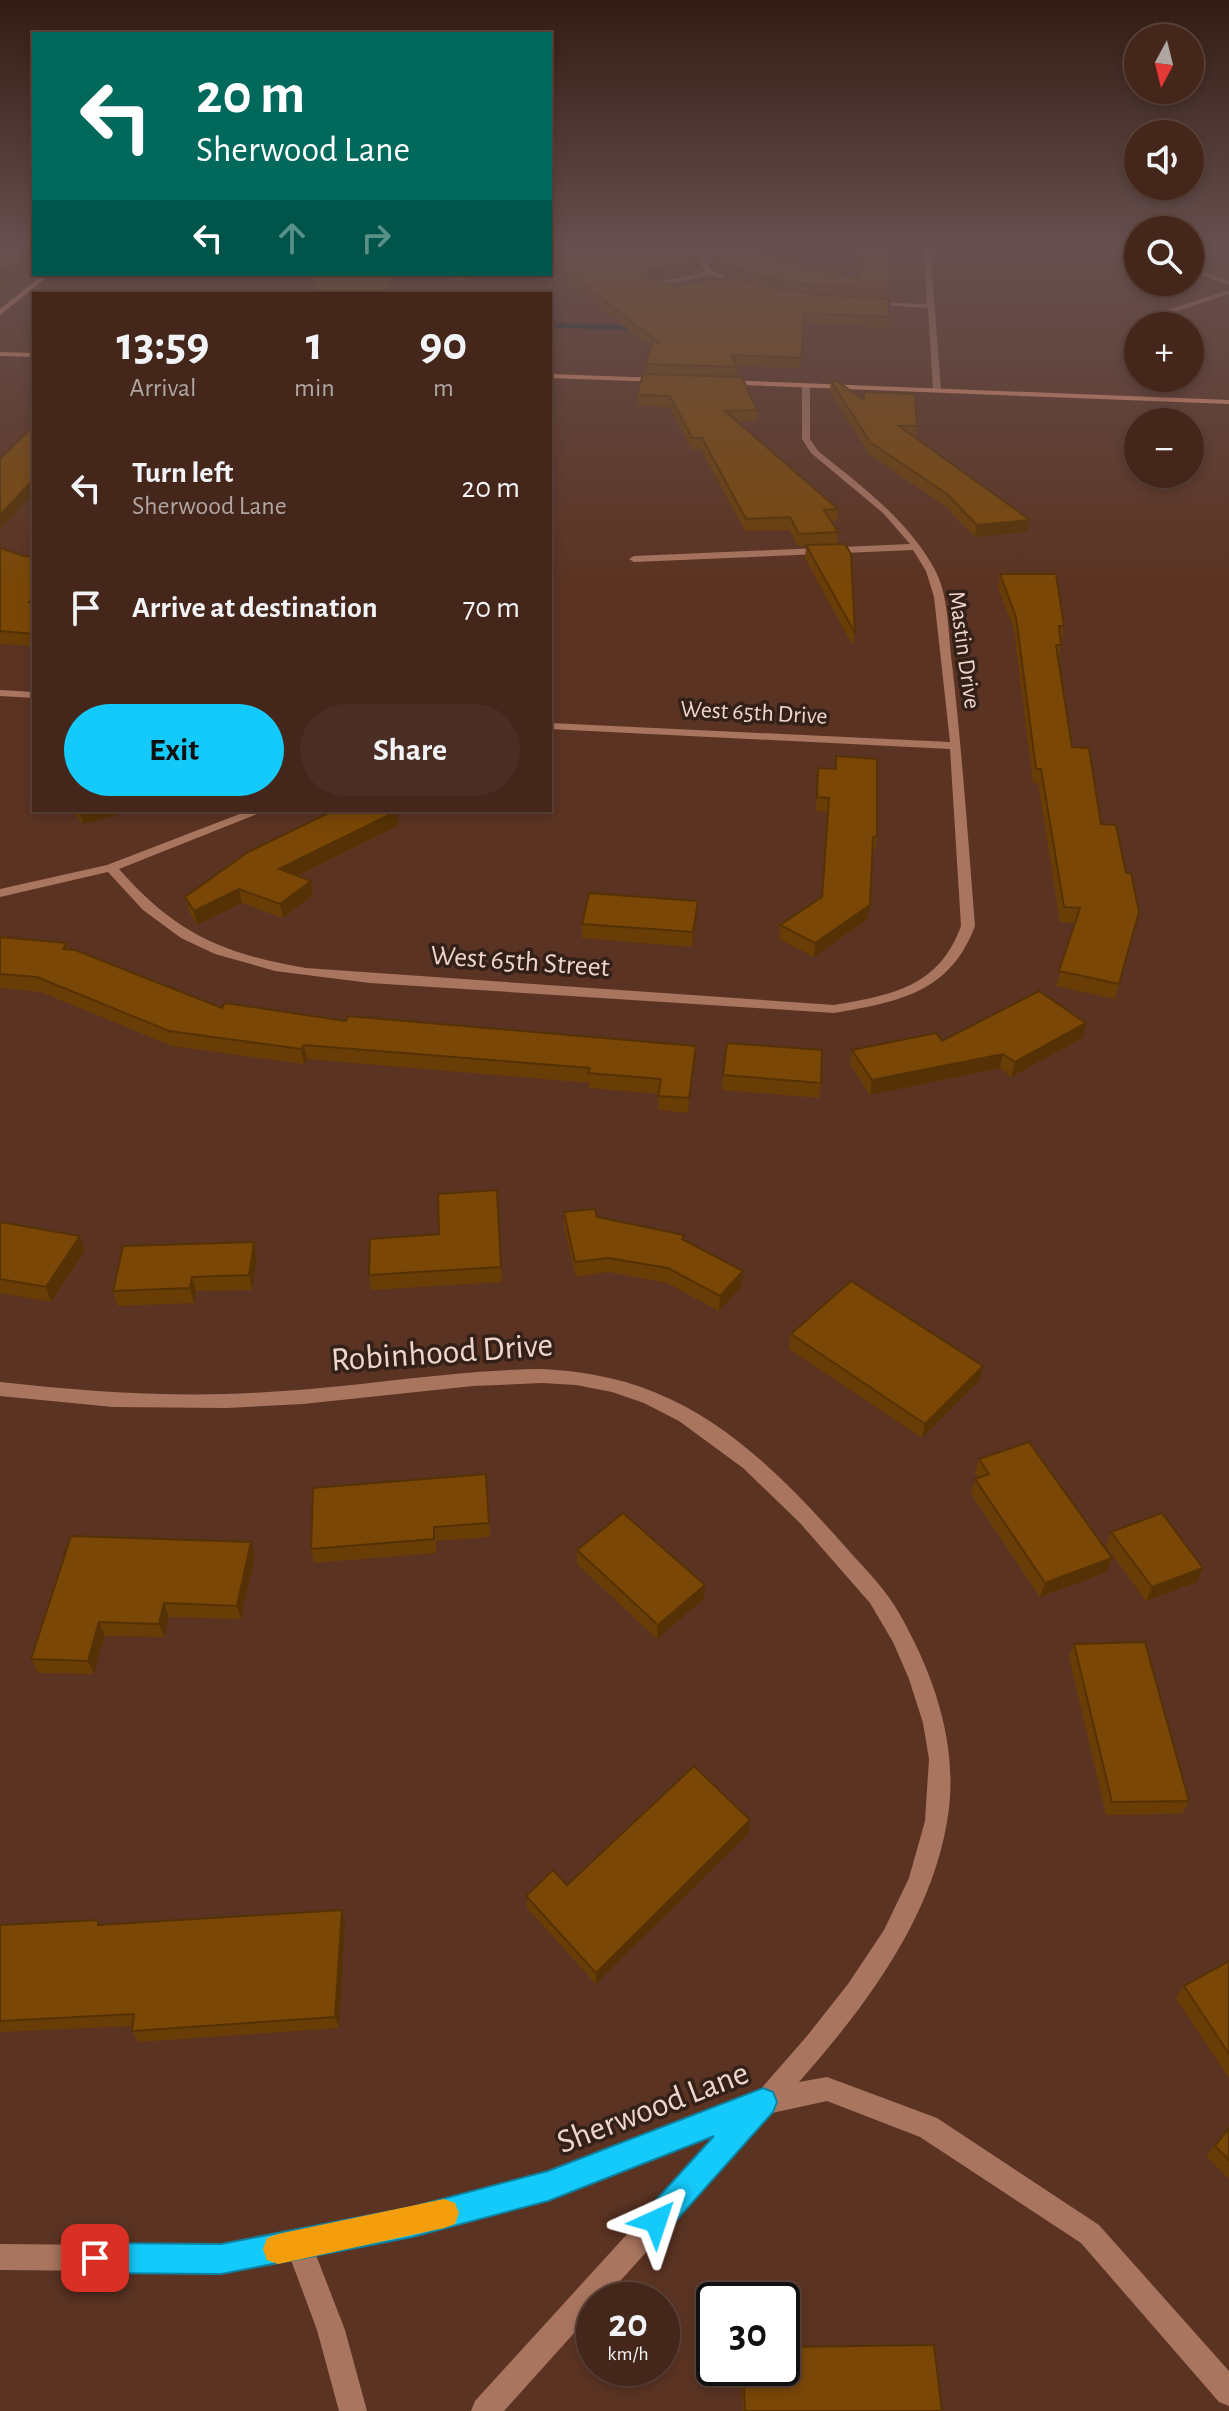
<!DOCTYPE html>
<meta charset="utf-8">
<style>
:root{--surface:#44261a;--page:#4b2e23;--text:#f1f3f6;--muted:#afa5a2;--line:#5c4339;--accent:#14cafb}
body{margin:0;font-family:"Alegreya Sans",sans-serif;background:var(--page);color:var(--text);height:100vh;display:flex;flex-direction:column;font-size:30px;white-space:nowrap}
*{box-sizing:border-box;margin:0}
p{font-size:26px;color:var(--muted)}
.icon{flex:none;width:44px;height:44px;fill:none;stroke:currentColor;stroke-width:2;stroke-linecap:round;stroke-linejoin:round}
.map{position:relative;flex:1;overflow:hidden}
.side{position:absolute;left:32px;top:292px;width:520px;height:520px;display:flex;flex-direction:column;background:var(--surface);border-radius:0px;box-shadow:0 4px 12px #0003,0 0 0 2px var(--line)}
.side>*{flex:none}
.top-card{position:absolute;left:32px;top:32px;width:520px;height:244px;border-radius:0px;box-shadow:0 4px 12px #0003,0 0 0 2px var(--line);background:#00695c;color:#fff;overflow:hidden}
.needle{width:52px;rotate:187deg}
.controls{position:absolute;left:1124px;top:24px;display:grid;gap:16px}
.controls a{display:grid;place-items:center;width:80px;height:80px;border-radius:50%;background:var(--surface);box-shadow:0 4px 12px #0003,0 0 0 2px var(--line);font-size:40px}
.speed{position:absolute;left:576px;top:2282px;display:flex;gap:16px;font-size:40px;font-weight:700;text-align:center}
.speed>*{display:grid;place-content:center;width:104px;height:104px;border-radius:50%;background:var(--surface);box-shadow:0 4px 12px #0003,0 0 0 2px var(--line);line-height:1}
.speed small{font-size:20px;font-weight:400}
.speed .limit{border:4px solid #111;border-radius:12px;background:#fff;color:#111}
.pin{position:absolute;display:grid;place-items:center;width:68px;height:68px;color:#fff;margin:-34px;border-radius:16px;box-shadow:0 4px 12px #0006}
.me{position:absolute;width:88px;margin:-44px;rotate:42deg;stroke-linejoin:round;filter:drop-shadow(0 0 6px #0008)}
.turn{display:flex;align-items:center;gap:28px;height:168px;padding:0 32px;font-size:36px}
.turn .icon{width:104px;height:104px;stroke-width:2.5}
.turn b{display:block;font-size:56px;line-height:68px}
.lanes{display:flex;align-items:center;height:76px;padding:0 32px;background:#0003;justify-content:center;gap:40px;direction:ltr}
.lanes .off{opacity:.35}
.eta{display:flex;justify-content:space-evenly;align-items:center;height:136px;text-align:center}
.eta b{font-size:48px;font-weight:700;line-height:56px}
.action{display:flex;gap:16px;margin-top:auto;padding:16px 32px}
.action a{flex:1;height:92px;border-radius:48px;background:var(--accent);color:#111;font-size:32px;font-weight:700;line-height:92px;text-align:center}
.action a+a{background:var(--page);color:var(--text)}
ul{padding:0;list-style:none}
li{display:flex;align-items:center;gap:24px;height:120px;padding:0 32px}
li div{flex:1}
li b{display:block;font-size:30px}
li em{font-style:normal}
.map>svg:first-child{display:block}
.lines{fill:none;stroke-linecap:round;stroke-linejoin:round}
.stream{stroke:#152c35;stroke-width:5}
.street{fill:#a9755f;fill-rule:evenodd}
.secondary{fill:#e3916e;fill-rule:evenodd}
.wall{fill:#693d06}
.shaded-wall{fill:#553205}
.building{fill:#7a4707;stroke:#553205;stroke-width:2}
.route{fill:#14cafb;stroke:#0d83a3;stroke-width:2}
.slow{fill:#f59e0b}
.labels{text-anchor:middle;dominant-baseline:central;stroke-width:7;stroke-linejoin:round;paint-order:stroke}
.far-street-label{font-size:24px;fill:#efd5ca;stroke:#332119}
.street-label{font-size:28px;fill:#efd5ca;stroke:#332119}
.near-street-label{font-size:34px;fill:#efd5ca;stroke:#332119}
</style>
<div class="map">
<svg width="1229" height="2411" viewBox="0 0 1229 2411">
<rect width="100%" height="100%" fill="#5b3322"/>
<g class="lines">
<polyline class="stream" points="550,325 634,328"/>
<g class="street">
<polygon points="691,246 697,246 711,270 744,285 744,287 711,275 658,286 665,290 663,293 649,286 649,284 705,272"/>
<polygon points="924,246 930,246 941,390 937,392 933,390 928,308 863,304 867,302 927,304"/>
<polygon points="1190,267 1229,281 1229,285 1190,271"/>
<polygon points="1229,290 1229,294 1165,315 1158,313"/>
<path d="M806 384 810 386V439L818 451C861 486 906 518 934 568 949 595 948 633 952 664 962 751 968 838 975 926 950 993 898 1002 834 1013L370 983 275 971 215 954 181 938 143 910 108 872 0 897V889L107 865 250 810H267L119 869C175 933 223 954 306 968L834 1005C892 995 939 987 961 926L950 749 550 729V723L950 742 934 597 926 571 913 550 634 562 629 559 634 556 910 544 883 513 811 453 802 439V386Z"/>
<polygon points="0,690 34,692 34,698 0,696"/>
<path d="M542 1369C581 1371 617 1377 654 1392 733 1423 795 1490 850 1552 867 1571 886 1590 899 1613 935 1676 960 1749 947 1822 930 1922 864 2008 799 2082L827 2077 937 2118 1099 2225 1229 2371V2406L1219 2402 1081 2243 920 2137 827 2101 772 2113 603 2300H594V2311L504 2411H471L475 2401 721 2131 548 2199 412 2235 316 2255 345 2330 367 2411H339L317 2330 291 2260 221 2272 0 2270V2244L221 2246 299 2232 412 2209 548 2173 758 2092 807 2036 848 1984 884 1930 909 1878 925 1821 929 1759 923 1723 909 1679 893 1642 870 1603 800 1523 743 1468 679 1421 644 1403 612 1392 576 1385 542 1383 473 1386 303 1404 227 1408 113 1407 0 1396V1382C89 1392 179 1398 268 1392 360 1387 450 1370 542 1369Z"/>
</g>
<g class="secondary">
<polygon points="44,274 51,274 0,315 0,309"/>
<polygon points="0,352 34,353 34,357 0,356"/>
<polygon points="550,374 660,378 664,380 660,382 550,378"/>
<polygon points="723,380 1229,400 1229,404 720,384"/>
</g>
</g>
<g class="wall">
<polygon points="550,246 700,270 653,278 652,280 676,286 744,281 716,270 701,247 701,246 733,246 889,290 888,299 889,317 888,328 804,323 800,368 737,366 737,377 757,410 757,421 738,422 838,509 837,521 831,521 838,532 837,544 855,633 853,646 805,558 806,546 798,546 789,530 745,531 701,449 692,450 670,407 637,406 637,395 646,374 646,364 650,347 559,275 550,274"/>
<polygon points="831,381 863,399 864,392 917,426 916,438 1030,520 1027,532 975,537 945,506 869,454 830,392"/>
<polygon points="0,548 24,556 34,557 34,646 0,644"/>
<polygon points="1000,574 1064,626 1062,640 1061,639 1061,645 1059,658 1072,747 1101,824 1126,873 1139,912 1115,999 1056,986 1075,923 1060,922 1038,783 1033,783 1014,630 998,587"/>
<polygon points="836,756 877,836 875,850 872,851 870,905 868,919 814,957 779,939 780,925 822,897 828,812 816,811 818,768 835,769"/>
<polygon points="72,810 115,810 116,815 83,824"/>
<polygon points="399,825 297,876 311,881 313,895 283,918 242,903 197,925 189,911 185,897"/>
<polygon points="697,915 692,947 582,938 582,924"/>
<polygon points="0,937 67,943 69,950 222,1008 346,1021 695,1060 688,1113 658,1110 658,1094 589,1088 589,1083 307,1059 304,1064 172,1046 41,992 0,988"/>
<polygon points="1083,1038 1011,1077 1000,1068 870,1095 850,1064 852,1050 942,1041"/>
<polygon points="723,1075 821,1083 819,1098 722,1090"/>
<polygon points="497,1190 502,1282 371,1290 369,1275 439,1234"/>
<polygon points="564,1212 597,1217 684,1240 742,1286 719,1311 667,1283 608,1272 576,1277 564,1227"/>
<polygon points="0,1222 80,1236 85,1251 51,1302 0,1293"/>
<polygon points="254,1242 257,1257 252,1290 196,1291 194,1303 118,1306 113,1291"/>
<polygon points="791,1334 983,1366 979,1381 922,1438 789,1349"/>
<polygon points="979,1459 1112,1558 1107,1572 1040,1597 971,1494 975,1479 978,1478 975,1473"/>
<polygon points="488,1489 490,1537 436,1541 436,1553 314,1563 311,1549"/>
<polygon points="1111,1532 1203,1568 1197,1582 1146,1601 1106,1546"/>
<polygon points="71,1536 255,1556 241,1619 169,1617 164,1637 105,1636 94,1674 38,1673 31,1659"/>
<polygon points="577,1550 704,1599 657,1639 577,1564"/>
<polygon points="1074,1644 1189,1801 1182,1814 1106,1815 1069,1657"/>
<polygon points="749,1833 596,1984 527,1908 526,1896 567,1885"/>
<polygon points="342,1910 345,1922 339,2028 139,2042 132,2031 133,2026 0,2032 0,1925 101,1925"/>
<polygon points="1229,1961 1229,2078 1176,1998 1184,1986"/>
<polygon points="1229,2127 1229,2179 1206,2156"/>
<polygon points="740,2368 782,2368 942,2411 743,2411"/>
</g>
<g class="shaded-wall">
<polygon points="34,248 34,265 0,293 0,275"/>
<polygon points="701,260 700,270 653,278 647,289 647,279 654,268"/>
<polygon points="394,274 400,274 391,294 386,294"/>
<polygon points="490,274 534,274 451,293 450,283"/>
<polygon points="34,479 34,494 0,530 0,515"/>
<polygon points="1030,520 1027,532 975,537 977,525"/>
<polygon points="79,810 115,810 116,815 83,824"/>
<polygon points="397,811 399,825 282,883 279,869"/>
<polygon points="311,881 313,895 283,918 280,904"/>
<polygon points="239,889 242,903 197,925 194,911"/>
<polygon points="698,901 697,915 692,947 693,932"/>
<polygon points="870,905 868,919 814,957 815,943"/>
<polygon points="1086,1023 1083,1038 1011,1077 1015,1062"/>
<polygon points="304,1045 307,1059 304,1064 301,1049"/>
<polygon points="696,1046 695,1060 688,1113 689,1098"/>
<polygon points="1003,1054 1000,1068 870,1095 872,1080"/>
<polygon points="80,1236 85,1251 51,1302 46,1287"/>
<polygon points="254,1242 257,1257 252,1290 249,1275"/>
<polygon points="743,1271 742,1286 719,1311 720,1296"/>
<polygon points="192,1277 196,1291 194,1303 190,1288"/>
<polygon points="983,1366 979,1381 922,1438 925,1424"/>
<polygon points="251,1542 255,1556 241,1619 237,1606"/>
<polygon points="1112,1558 1107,1572 1040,1597 1045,1583"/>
<polygon points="1203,1568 1197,1582 1146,1601 1152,1587"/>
<polygon points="705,1585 704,1599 657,1639 658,1625"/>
<polygon points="164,1603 169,1617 164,1637 159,1624"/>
<polygon points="99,1622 105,1636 94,1674 88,1661"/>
<polygon points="750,1820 749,1833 596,1984 596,1973"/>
<polygon points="342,1910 345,1922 339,2028 335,2017"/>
</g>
<g class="building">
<polygon points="0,246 34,246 34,248 0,275"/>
<polygon points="550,246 693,246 701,260 654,268 647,279 676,286 726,278 816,295 889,299 889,317 805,313 801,358 732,355 737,367 646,364 652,342 658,342 559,266 550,264"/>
<polygon points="707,246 733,246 858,278 860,246 890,246 889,290 816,286 758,277 716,260"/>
<polygon points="313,274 394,274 386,294 312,294"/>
<polygon points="458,274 490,274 450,283"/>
<polygon points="643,374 742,377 757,410 725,411 838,509 824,510 838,532 799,534 790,517 746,519 702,438 692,438 670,396 637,395"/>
<polygon points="831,381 837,381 864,400 864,392 915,394 917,426 899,426 1030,520 977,525 947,494 870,442"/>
<polygon points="34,425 34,479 0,515 0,459"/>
<polygon points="845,544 851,554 855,633 806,545"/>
<polygon points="0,548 24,556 34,557 34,602 28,602 34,604 34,634 0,631"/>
<polygon points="1000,574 1056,574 1064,626 1059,626 1061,645 1056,645 1072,747 1089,748 1101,824 1116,825 1126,873 1131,873 1139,912 1119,984 1059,971 1080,908 1064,907 1041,769 1036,769 1016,617"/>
<polygon points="836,756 877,759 877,836 873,837 870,905 815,943 780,925 822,897 829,798 817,797 818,768 836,769"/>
<polygon points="335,810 397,811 279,869 311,881 280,904 239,889 194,911 185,897 248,852"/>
<polygon points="589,893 698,901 693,932 582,924"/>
<polygon points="0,937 67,943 63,949 75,950 222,1008 225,1003 346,1021 348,1016 696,1046 689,1098 658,1096 661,1079 588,1073 590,1068 304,1045 301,1049 169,1031 37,977 0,974"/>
<polygon points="1039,991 1086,1023 1015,1062 1003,1054 872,1080 852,1050 936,1033 942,1041"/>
<polygon points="727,1043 822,1050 821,1083 723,1075"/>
<polygon points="497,1190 501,1267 369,1275 370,1239 439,1234 438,1194"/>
<polygon points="595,1209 597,1217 684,1235 682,1239 743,1271 720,1296 668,1268 608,1258 575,1262 564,1212"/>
<polygon points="0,1222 80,1236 46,1287 0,1279"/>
<polygon points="254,1242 249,1275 192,1277 190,1288 113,1291 123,1246"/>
<polygon points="851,1281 983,1366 925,1424 791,1334"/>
<polygon points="1029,1442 1112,1558 1045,1583 975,1479 989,1474 979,1459"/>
<polygon points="486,1474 489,1523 434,1527 434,1539 311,1549 313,1488"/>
<polygon points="623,1513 705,1585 658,1625 577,1550"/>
<polygon points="1162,1513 1203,1568 1152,1587 1111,1532"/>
<polygon points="71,1536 251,1542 237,1606 164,1603 159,1624 99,1622 88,1661 31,1659"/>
<polygon points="1145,1642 1189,1801 1112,1802 1074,1644"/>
<polygon points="694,1766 750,1820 596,1973 526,1896 553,1870 567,1885"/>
<polygon points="342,1910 335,2017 132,2031 134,2014 0,2021 0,1925 98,1920 98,1925"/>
<polygon points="1229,1961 1229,2054 1184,1986"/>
<polygon points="1229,2128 1229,2160 1215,2146"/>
<polygon points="934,2345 942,2411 745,2411 743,2368 782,2368 782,2347"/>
</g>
<linearGradient id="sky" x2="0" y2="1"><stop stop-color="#321c13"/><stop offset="0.42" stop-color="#66504f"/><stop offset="1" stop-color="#66504f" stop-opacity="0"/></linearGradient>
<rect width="1229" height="583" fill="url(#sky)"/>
<polygon class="route" points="763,2088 773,2092 777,2102 773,2112 667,2231 656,2236 646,2231 641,2221 646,2211 714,2136 548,2201 412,2237 221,2274 95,2273 84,2269 80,2258 84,2247 95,2243 221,2244 412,2207 548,2171"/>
<polygon class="slow" points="444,2199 455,2203 459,2213 455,2224 444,2228 278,2264 267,2260 263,2249 267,2238 278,2234"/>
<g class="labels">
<g class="far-street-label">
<text transform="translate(964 650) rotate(82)">Mastin Drive</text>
<text transform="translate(754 713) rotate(3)">West 65th Drive</text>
</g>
<g class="street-label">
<text transform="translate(520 962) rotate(4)">West 65th Street</text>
</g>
<g class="near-street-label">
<text transform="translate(442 1353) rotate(-4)">Robinhood Drive</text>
<text transform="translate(653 2108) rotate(-21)">Sherwood Lane</text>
</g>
</g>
</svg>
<div class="controls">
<a><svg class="needle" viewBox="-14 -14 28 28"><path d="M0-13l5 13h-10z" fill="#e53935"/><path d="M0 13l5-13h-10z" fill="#afa5a2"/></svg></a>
<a><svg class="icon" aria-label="sound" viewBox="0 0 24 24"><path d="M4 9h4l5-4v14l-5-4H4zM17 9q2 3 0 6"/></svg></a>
<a><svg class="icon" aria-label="search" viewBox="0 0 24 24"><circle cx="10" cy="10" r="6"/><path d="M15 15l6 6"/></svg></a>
<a>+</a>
<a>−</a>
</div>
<div class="speed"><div>20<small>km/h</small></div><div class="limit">30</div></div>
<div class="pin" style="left:95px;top:2258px;background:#d93025"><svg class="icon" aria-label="arrive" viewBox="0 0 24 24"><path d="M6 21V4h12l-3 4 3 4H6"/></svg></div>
<svg class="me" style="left:656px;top:2221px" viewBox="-20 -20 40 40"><path d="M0-17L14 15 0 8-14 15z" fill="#14cafb" stroke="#fff" stroke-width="4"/></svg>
<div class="top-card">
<div class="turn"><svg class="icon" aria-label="left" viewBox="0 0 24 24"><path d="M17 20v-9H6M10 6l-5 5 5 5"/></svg><div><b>20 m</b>Sherwood Lane</div></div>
<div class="lanes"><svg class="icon" aria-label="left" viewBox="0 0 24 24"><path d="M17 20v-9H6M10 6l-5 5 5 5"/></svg><svg class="icon off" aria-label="ahead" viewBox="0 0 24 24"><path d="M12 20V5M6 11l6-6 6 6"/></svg><svg class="icon off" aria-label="right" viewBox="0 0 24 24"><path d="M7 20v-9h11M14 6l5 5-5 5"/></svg></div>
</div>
<section class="side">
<div class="eta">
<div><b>13:59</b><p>Arrival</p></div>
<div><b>1</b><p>min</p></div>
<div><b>90</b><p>m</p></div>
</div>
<ul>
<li><svg class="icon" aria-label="left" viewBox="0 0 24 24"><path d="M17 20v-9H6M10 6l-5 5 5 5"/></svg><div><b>Turn left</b><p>Sherwood Lane</p></div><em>20 m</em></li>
<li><svg class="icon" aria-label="arrive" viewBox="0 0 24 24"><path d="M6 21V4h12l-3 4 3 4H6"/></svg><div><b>Arrive at destination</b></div><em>70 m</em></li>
</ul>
<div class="action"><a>Exit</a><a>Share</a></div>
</section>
</div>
